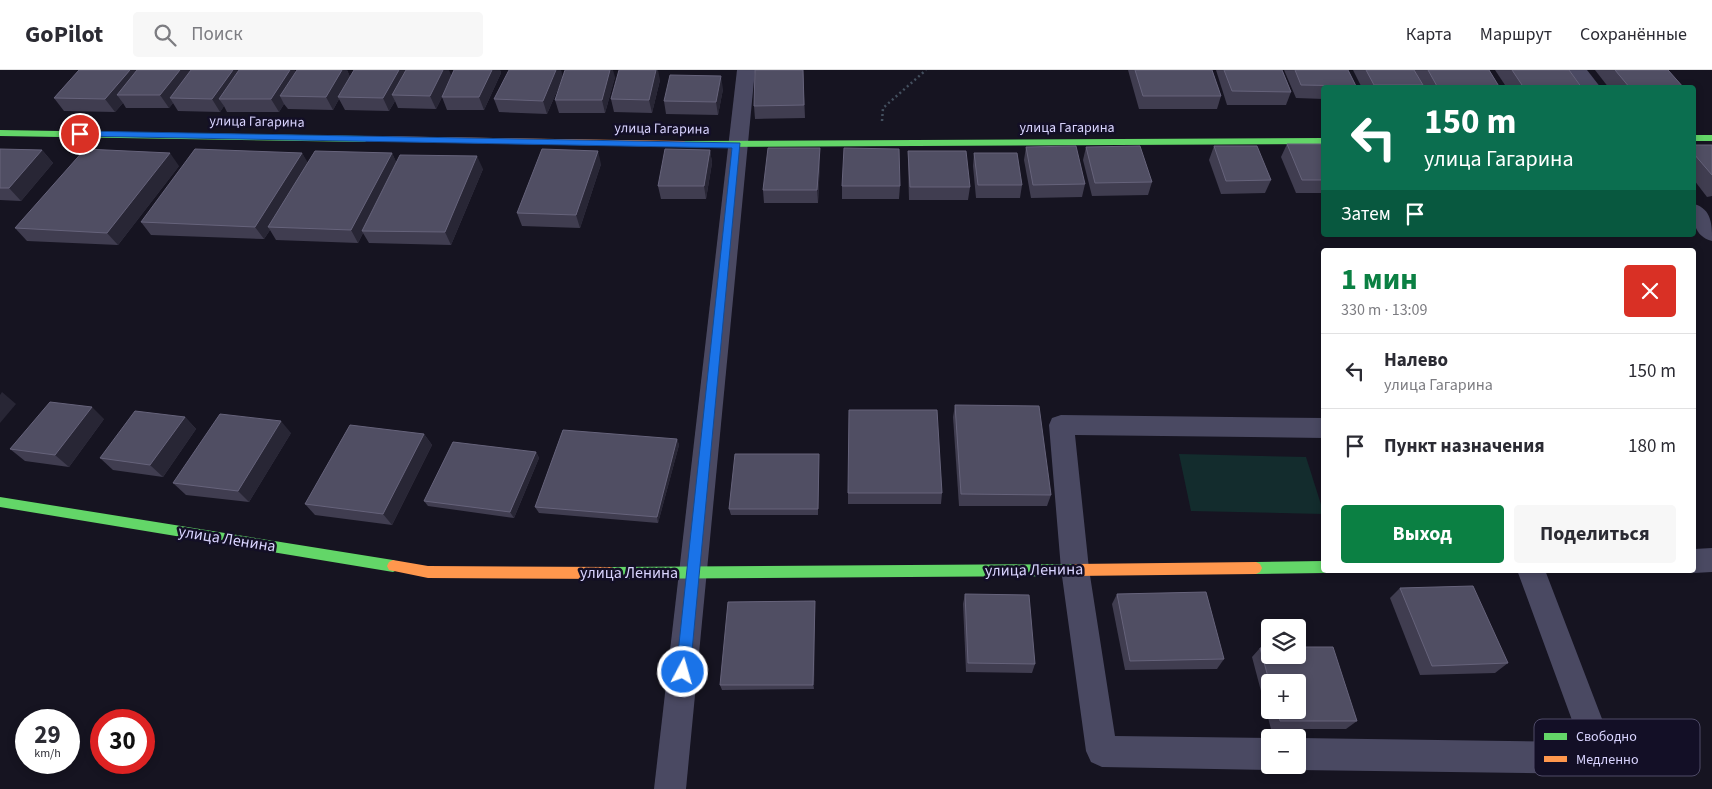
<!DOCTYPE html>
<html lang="ru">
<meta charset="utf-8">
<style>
:root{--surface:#fff;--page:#f7f7f7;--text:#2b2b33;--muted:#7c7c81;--line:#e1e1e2;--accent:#0b8043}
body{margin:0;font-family:"Source Sans 3",sans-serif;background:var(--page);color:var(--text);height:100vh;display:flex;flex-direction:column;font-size:19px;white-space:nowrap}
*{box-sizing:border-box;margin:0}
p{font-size:16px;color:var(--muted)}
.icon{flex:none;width:28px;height:28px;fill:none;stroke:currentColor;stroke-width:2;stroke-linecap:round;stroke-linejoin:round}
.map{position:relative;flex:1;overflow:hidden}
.panel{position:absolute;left:1321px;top:178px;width:375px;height:325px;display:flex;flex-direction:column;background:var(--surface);border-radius:5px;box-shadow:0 2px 8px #0003}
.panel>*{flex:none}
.guide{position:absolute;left:1321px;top:15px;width:375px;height:152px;border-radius:5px;box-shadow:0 2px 8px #0003;background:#0b6e4f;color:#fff;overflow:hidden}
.tools{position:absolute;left:1261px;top:549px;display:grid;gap:10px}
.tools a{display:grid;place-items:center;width:45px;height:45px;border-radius:5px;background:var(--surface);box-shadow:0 2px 8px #0003;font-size:25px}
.speed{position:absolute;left:15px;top:639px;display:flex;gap:10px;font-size:25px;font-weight:700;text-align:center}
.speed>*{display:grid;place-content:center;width:65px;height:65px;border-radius:50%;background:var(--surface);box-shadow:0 2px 8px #0003;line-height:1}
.speed small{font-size:12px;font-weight:400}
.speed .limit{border:8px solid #d22;background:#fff;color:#111}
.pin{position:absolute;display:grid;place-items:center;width:42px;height:42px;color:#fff;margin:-21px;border:2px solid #fff;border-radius:50%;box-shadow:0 1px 5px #0007}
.me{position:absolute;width:55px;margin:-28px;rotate:6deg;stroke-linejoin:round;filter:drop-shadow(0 0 4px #0008)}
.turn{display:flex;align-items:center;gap:18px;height:105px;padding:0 20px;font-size:22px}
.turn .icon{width:65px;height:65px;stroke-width:2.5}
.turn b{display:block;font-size:35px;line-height:42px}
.then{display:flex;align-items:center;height:48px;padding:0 20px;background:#0003;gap:10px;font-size:19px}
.round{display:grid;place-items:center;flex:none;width:52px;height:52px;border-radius:5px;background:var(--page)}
.headline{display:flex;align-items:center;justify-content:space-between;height:85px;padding:0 20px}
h1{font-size:30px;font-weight:700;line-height:38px;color:var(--accent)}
.primary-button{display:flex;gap:10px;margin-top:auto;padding:10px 20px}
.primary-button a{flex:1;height:58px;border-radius:5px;background:var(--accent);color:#fff;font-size:20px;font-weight:700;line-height:58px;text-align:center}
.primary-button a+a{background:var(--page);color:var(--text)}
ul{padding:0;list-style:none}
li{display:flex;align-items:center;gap:15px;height:75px;padding:0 20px;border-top:1px solid var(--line)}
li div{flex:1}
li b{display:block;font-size:19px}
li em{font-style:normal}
header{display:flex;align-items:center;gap:30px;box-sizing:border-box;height:70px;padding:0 25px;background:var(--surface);border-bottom:1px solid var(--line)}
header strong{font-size:24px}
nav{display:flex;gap:28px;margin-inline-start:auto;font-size:18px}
.search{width:350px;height:45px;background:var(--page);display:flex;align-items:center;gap:12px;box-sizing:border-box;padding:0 18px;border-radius:5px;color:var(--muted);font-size:19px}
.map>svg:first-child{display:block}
.green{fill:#132c2d}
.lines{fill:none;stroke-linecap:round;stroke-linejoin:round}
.path{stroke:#44505f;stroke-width:2.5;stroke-dasharray:2 3;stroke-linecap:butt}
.street{fill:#4a4962;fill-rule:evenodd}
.fast{fill:#63d668;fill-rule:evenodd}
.slow{fill:#ff974d;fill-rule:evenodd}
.wall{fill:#403d50;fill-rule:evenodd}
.shaded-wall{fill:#282635}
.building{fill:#504e63;stroke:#66637b}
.route{fill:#1a73e8;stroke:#114b97}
.labels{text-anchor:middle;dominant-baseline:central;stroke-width:5;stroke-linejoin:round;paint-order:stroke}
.far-street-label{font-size:14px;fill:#d9d4ff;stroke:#130f26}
.street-label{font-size:16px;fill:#d9d4ff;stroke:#130f26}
.key{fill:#130f26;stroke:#4e4a67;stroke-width:1}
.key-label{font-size:14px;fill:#d9d4ff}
</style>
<header>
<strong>GoPilot</strong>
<div class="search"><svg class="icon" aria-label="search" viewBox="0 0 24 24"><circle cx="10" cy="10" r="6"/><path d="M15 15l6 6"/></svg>Поиск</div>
<nav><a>Карта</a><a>Маршрут</a><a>Сохранённые</a></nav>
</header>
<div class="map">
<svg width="1712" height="719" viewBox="0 0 1712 719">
<rect width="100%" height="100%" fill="#161421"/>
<polygon class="green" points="1179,384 1306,387 1324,444 1191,441"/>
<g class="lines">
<polyline class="path" points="882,51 883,38 926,0"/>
<g class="street">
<polygon points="737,0 755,0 686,719 654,719"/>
<polygon points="1568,0 1587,0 1601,18 1582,18"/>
<path d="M1694 134C1712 139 1712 155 1712 171 1693 166 1693 150 1694 134Z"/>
<polygon points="1061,345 1324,348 1324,368 1075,365 1089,499 1115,666 1270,668 1270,695 1281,695 1270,700 1102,697 1091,692 1086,681 1061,499 1049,355 1052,348"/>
<polygon points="1712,478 1712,502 1694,503 1685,500 1694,500 1694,479"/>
<polygon points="1517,500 1545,500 1617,688 1612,699 1601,704 1298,700 1287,695 1298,695 1298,668 1580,672"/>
</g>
<g class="fast">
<polygon points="0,60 365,66 369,69 365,72 0,66"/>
<rect x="1694" y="65" width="18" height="6"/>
<polygon points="1324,68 1324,74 684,77 680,74 684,71"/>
<polygon points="0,427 393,490 397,492 399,496 397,500 393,502 0,437"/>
<polygon points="1324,491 1324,500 1329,500 1324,503 1256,504 1252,502 1250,498 1252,494 1256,492"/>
<polygon points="1074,494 1078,496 1080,500 1078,504 1074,506 611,509 607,507 605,503 607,499 611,497"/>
</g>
<g class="slow">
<polygon points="365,66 684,71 688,74 684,77 362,71 361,69"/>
<polygon points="393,490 428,496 611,497 615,499 617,503 615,507 611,509 428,508 389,500 387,496 389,492"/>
<polygon points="1256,492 1260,494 1262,498 1260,502 1256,504 1074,506 1070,504 1068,500 1070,496 1074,494"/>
</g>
</g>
<g class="wall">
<polygon points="79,0 135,0 136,1 296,2 347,0 350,7 452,6 454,0 500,0 501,3 484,40 447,40 442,27 436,39 398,38 395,31 389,41 345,40 339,29 333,40 288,39 284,34 279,42 227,42 224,36 220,42 178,41 173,33 169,38 126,38 123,33 115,42 64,41 54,28"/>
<polygon points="803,0 805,48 755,49 754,36"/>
<polygon points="1128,0 1212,0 1221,26 1217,39 1139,39"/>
<polygon points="1216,0 1282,0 1291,22 1286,35 1227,35"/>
<polygon points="1284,0 1348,0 1356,16 1355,18 1324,18 1324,29 1296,28"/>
<polygon points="1353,0 1489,0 1500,18 1423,18 1423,16 1422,18 1362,18"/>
<polygon points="1495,0 1569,0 1582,18 1507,18"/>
<polygon points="1595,0 1668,0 1684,18 1609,18"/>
<polygon points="563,7 547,44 499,42 494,29"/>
<polygon points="615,7 605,43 559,43 555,30"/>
<polygon points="660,10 652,43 614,42 611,29"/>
<polygon points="723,19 718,45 666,44 664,31"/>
<polygon points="1287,74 1324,74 1324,123 1296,123 1281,87"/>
<polygon points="1694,75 1712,75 1712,126 1707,127 1694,110"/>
<polygon points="1214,76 1271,110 1265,123 1221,124 1209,90"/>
<polygon points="1026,77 1085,114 1082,127 1031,128 1024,90"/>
<polygon points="1086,77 1152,112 1148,125 1092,126 1083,90"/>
<polygon points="0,79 42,80 53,93 21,131 0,130"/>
<polygon points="710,80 712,93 706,129 661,129 658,116"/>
<polygon points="908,81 970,117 968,130 909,130 908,94"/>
<polygon points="302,83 307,93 392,83 396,92 483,99 451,175 369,173 363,163 358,173 276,170 270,160 264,169 151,165 141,152"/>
<polygon points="974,83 1022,115 1020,128 976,128 973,96"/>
<polygon points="820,91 818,133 764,133 763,120"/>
<polygon points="601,94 580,158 522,156 517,143"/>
<polygon points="179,96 118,175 27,171 15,158"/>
<polygon points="842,116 900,116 899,129 842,129"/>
<polygon points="955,335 1051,425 1047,436 959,436 953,347"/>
<polygon points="185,347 196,359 163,407 113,400 100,388"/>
<polygon points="104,349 69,397 25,391 10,379"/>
<polygon points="291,363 249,432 186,425 173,413"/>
<polygon points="424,364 432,375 392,455 315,445 305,434"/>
<polygon points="677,369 679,375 658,453 539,443 535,437"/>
<polygon points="536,382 539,388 514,448 428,436 424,431"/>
<polygon points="819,390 818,445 731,445 729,439"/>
<polygon points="848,423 942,423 941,434 848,434"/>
<polygon points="1400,518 1508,593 1495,603 1420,605 1390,528"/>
<polygon points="965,524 1035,594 1032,603 966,602 963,534"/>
<polygon points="1117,524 1224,589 1217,599 1125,600 1112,534"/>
<polygon points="815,536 814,619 722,620 720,615"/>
<path d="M1260 578 1357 651 1346 659H1271L1252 587ZM1270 612 1298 640H1270Z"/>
</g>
<g class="shaded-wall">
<polygon points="130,0 135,0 142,9 117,25 123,33 115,42 105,29"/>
<polygon points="180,0 198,0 170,28 173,33 169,38 160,25"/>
<polygon points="233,0 238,0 243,9 219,29 224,36 220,42 212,29"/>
<polygon points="290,0 295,0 300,9 280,26 284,34 279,42 271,29"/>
<polygon points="342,0 347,0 351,9 338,27 339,29 333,40 326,27"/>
<polygon points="399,0 408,0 392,25 395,31 389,41 383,28"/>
<polygon points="443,0 449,0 452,7 436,39 430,26"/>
<polygon points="492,0 500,0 501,3 484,40 479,27"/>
<polygon points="556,0 561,0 563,7 547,44 543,31"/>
<polygon points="610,0 613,0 615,7 605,43 602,30"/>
<polygon points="656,0 658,0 660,10 652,43 649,30"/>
<polygon points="721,6 723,19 718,45 716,32"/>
<polygon points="820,78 820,91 818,133 817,120"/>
<polygon points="42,80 53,93 21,131 9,118"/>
<polygon points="710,80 712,93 706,129 704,116"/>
<polygon points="598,81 601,94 580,158 576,145"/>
<polygon points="170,83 179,96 118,175 107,163"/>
<polygon points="302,83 310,96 268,157 270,160 264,169 255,157"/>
<polygon points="392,83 398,96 362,161 363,163 358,173 351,160"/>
<polygon points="477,86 483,99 451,175 445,162"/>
<polygon points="2,322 16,334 0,353 0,325"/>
<polygon points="92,337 104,349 69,397 55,385"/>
<polygon points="185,347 196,359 163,407 150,395"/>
<polygon points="281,351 291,363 249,432 238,421"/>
<polygon points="424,364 432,375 392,455 383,444"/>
<polygon points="677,369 679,375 658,453 657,447"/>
<polygon points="536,382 539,388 514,448 510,442"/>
<polygon points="815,531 815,536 814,619 813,615"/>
</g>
<g class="building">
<polygon points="79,0 130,0 105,29 54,28"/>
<polygon points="137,0 180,0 160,25 117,25"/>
<polygon points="191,0 233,0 212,29 170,28"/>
<polygon points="239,0 290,0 271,29 219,29"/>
<polygon points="297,0 342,0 326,27 280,26"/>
<polygon points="354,0 399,0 383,28 338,27"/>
<polygon points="406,0 443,0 430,26 392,25"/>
<polygon points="454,0 492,0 479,27 442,27"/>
<polygon points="509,0 556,0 543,31 494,29"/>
<polygon points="565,0 610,0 602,30 555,30"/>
<polygon points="619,0 656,0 649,30 611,29"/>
<polygon points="755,0 803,0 804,35 754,36"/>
<polygon points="1135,0 1212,0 1221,26 1143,26"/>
<polygon points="1224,0 1282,0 1291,22 1232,21"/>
<polygon points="1295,0 1348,0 1356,16 1301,15"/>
<polygon points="1366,0 1414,0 1423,15 1374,15"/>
<polygon points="1428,0 1489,0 1500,18 1438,18"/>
<polygon points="1512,0 1569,0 1582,18 1524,18"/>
<polygon points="1615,0 1668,0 1684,18 1630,18"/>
<polygon points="670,5 721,6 716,32 664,31"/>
<polygon points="1287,74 1324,74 1324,110 1302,110"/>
<polygon points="1694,75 1712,75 1712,105 1694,84"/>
<polygon points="1076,76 1085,114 1033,115 1026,77"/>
<polygon points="1140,76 1152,112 1095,113 1086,77"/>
<polygon points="1214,76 1257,76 1271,110 1226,111"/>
<polygon points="768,78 820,78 817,120 763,120"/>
<polygon points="844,78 899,79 900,116 842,116"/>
<polygon points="0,79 42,80 9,118 0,118"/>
<polygon points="85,79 170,83 107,163 15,158"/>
<polygon points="195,79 302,83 255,157 141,152"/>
<polygon points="542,79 598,81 576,145 517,143"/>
<polygon points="665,79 710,80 704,116 658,116"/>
<polygon points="315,81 392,83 351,160 268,157"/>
<polygon points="908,81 966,81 970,117 910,117"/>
<polygon points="974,83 1017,83 1022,115 978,115"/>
<polygon points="400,85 477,86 445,162 362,161"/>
<polygon points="50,332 92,337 55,385 10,379"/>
<polygon points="955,335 1039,336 1051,425 961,424"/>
<polygon points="849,340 937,340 942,423 848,423"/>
<polygon points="135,341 185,347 150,395 100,388"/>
<polygon points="220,344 281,351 238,421 173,413"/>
<polygon points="350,355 424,364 383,444 305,434"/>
<polygon points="563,360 677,369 657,447 535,437"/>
<polygon points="453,372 536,382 510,442 424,431"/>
<polygon points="735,384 819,384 818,439 729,439"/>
<polygon points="1473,516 1508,593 1432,596 1400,518"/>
<polygon points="1206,522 1224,589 1130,591 1117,524"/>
<polygon points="965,524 1029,525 1035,594 968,593"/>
<polygon points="815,531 813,615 720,615 728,532"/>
<polygon points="1270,577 1270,585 1298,585 1298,577 1333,577 1357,651 1280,651 1277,640 1298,640 1298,612 1270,612 1270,614 1260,578"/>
</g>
<polygon class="route" points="80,61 740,73 690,602 688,606 683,608 678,606 676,602 732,78 77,66 77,62"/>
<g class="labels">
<g class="far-street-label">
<text transform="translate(257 52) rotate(1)">улица Гагарина</text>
<text x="1067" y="58">улица Гагарина</text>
<text transform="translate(662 59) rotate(1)">улица Гагарина</text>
</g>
<g class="street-label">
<text transform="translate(227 469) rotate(9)">улица Ленина</text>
<text transform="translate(1034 500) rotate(-1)">улица Ленина</text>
<text x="629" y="503">улица Ленина</text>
</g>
</g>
<rect x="1534" y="649" width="166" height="57" rx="8" class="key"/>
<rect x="1544" y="663" width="23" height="7" fill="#63d668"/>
<rect x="1544" y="686" width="23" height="6" fill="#ff974d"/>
<g class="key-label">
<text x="1576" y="671">Свободно</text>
<text x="1576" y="694">Медленно</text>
</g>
</svg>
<div class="tools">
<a><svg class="icon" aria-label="layers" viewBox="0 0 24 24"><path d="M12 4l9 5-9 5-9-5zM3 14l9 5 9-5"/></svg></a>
<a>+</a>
<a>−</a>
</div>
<div class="speed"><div>29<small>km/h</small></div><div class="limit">30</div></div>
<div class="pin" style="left:80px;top:64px;background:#d93025"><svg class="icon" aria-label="arrive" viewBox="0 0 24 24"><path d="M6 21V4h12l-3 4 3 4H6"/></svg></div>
<svg class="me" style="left:683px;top:602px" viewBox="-20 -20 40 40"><circle r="17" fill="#1a73e8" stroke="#fff" stroke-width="3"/><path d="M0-11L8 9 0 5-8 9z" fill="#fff"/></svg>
<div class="guide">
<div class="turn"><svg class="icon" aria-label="left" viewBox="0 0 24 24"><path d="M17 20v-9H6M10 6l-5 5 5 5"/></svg><div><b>150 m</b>улица Гагарина</div></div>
<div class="then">Затем<svg class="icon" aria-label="arrive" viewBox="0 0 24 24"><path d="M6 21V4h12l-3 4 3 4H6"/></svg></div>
</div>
<section class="panel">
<div class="headline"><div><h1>1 мин</h1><p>330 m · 13:09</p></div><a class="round" style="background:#d93025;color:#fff"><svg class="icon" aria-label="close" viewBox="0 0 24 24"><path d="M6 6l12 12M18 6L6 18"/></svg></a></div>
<ul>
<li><svg class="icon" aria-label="left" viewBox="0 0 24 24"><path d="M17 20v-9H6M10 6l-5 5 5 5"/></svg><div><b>Налево</b><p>улица Гагарина</p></div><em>150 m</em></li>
<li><svg class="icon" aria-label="arrive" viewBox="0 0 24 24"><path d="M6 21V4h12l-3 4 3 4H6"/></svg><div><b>Пункт назначения</b></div><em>180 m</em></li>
</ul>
<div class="primary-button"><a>Выход</a><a>Поделиться</a></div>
</section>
</div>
